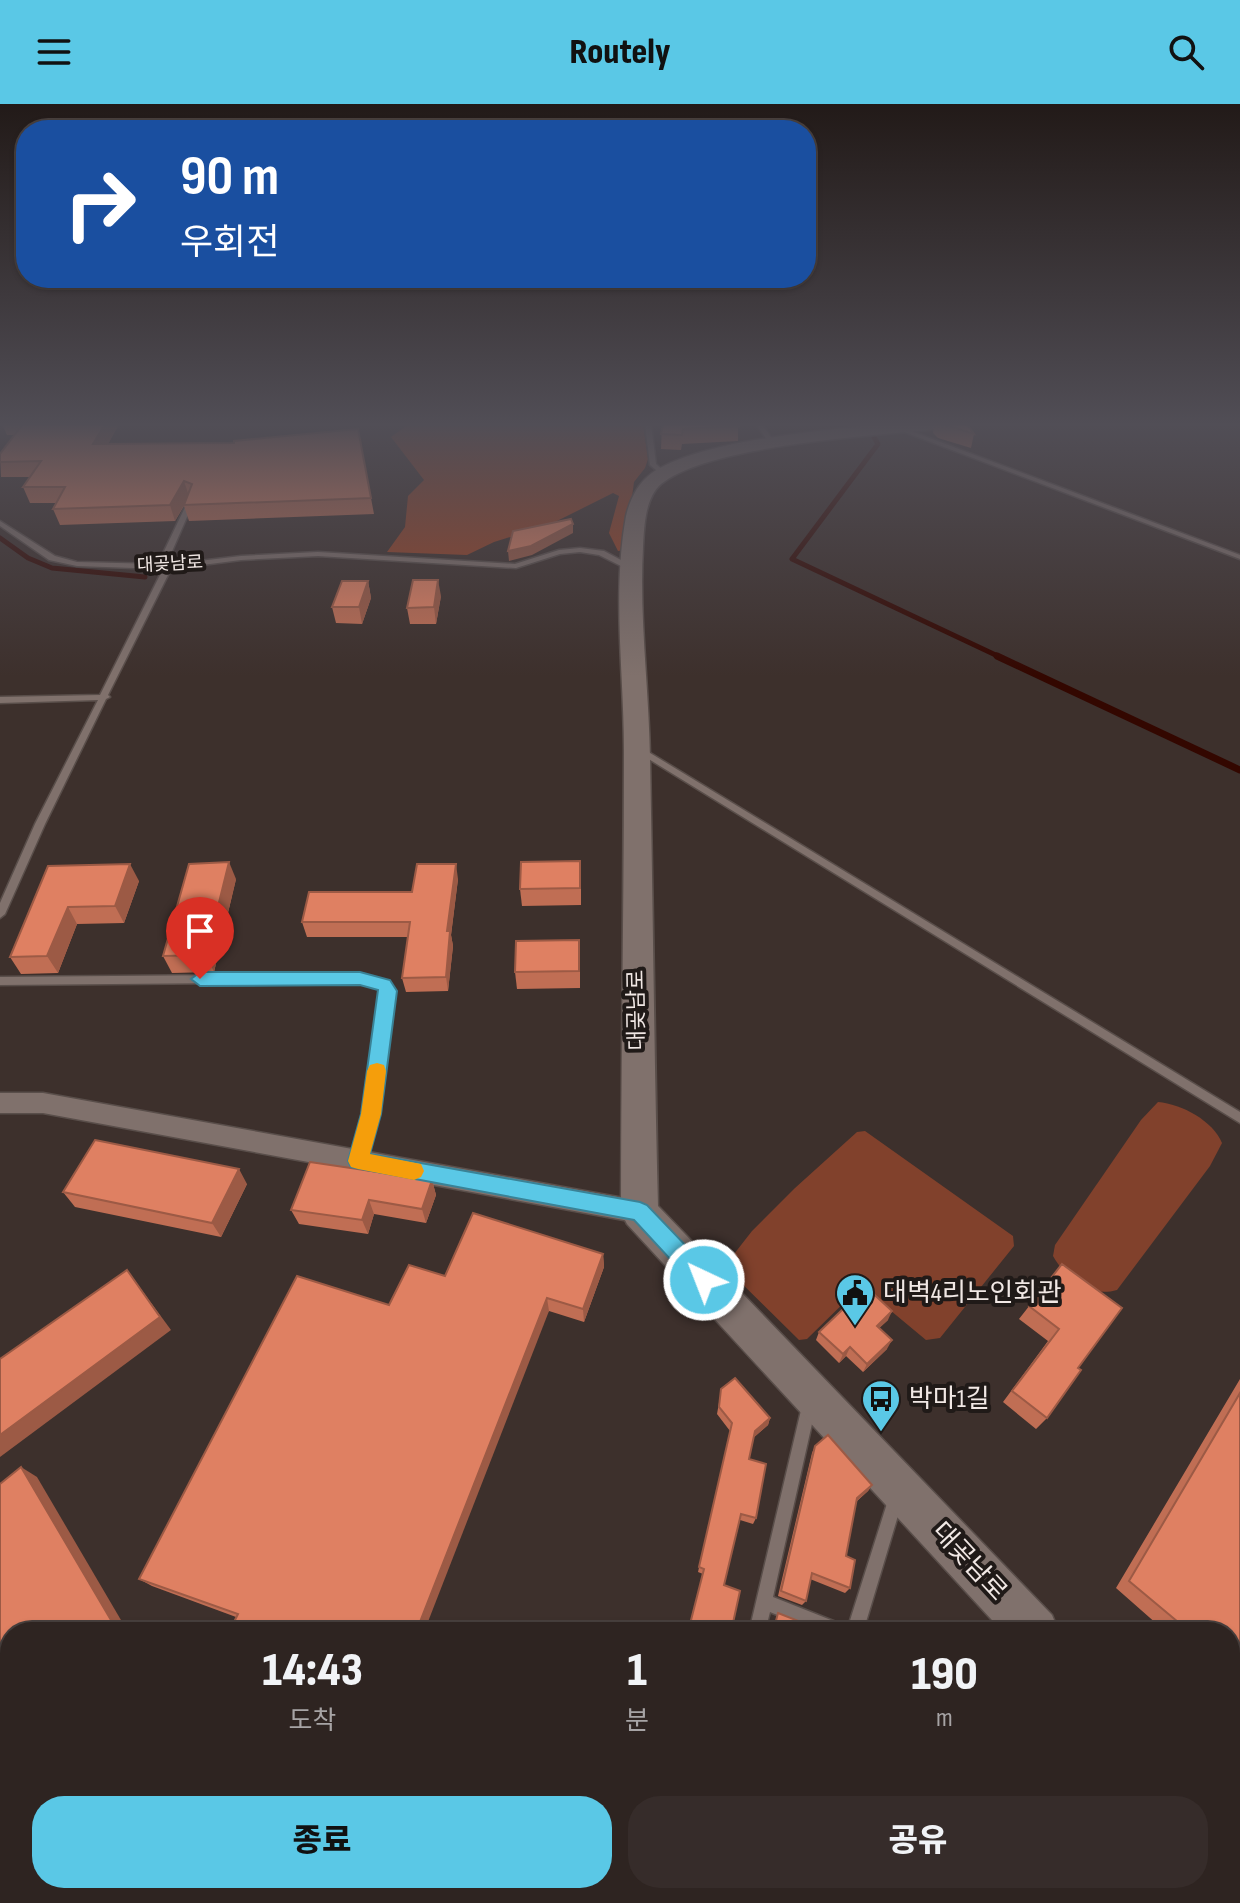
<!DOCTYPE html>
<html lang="ko">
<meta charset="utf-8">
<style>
:root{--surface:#2e2421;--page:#362c2a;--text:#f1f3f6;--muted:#a7a4a5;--line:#49413f;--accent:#5ac8e6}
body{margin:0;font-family:"Sofia Sans Condensed","Noto Sans KR",sans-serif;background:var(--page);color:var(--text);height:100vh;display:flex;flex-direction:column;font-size:30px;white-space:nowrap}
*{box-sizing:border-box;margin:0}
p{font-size:26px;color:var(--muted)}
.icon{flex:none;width:44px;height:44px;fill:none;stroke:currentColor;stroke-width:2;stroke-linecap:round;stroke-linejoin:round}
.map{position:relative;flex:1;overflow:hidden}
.details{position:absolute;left:0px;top:1518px;width:1240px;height:282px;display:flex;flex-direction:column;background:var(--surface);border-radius:32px 32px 0 0;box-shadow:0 2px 6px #0004,0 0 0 2px var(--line)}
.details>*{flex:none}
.guide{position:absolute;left:16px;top:16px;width:800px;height:168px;border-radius:32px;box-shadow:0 2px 6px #0004,0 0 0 2px var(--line);background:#1a4fa0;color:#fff;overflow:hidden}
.pin{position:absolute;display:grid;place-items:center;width:68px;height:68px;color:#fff;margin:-82px -34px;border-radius:50% 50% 50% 0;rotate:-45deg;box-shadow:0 0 8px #0007}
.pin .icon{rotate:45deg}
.me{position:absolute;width:88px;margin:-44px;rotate:317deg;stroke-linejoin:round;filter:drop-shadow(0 0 6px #0008)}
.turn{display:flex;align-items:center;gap:28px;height:168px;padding:0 32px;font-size:36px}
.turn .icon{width:104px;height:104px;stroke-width:2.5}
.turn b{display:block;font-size:56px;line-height:68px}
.eta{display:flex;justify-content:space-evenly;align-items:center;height:136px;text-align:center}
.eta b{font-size:48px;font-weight:800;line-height:56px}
.cta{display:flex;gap:16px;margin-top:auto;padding:16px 32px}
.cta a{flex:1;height:92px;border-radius:32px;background:var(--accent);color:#111;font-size:32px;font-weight:800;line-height:92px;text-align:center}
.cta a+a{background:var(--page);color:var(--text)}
header{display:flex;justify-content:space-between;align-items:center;height:104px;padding:0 32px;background:var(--accent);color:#111;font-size:36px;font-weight:800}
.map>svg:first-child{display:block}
.green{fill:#81412c}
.forest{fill:#9a4224}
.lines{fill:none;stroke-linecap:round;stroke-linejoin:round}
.stream-far1{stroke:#330700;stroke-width:5}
.stream{stroke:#330700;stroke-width:7}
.lane-casing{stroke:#594e4a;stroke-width:3}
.street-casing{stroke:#594e4a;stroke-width:3}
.secondary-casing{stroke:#594e4a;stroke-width:3}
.lane{fill:#80716c;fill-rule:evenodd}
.street{fill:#80716c;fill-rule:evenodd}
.secondary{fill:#80716c;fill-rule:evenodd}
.wall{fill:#c06e54}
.shaded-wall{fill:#9c5a45}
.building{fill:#df8062;stroke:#9c5a45;stroke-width:2}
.route{fill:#5ac8e6;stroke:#3a8296;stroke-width:2}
.slow{fill:#f59e0b}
.labels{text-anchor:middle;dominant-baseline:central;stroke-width:8;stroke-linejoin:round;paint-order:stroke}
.far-street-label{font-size:18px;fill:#f1e8e5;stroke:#201a18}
.street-label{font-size:22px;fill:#f1e8e5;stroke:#201a18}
.near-poi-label{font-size:26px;fill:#f1e8e5;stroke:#201a18;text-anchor:start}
.near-street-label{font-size:26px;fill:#f1e8e5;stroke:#201a18}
</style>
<header><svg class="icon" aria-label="menu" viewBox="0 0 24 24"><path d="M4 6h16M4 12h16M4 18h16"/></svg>Routely<svg class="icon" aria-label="search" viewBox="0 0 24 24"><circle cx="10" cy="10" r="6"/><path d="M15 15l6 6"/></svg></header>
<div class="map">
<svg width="1240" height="1799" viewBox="0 0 1240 1799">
<rect width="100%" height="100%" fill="#3d302c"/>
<g class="green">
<path d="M1158 998C1182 1000 1213 1017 1222 1039L1210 1062 1117 1186C1090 1194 1066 1175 1053 1152L1055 1141 1141 1016Z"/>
<polygon points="865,1027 1013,1132 1014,1142 940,1234 926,1236 861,1182 807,1235 799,1236 728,1166 727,1159 752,1127 795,1084 857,1028"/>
</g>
<g class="forest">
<polygon points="409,320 643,320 648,355 645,364 634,378 625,446 618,447 609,429 619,392 613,389 549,421 494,438 467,451 387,448 405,423 408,392 424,376 391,333"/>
<polygon points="578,1790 651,1790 651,1799 577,1799"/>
</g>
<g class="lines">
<g class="stream-far1">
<polyline points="874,333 878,340 792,455 1002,554"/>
<polyline points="0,434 28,454 52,464 145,473"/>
</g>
<polyline class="stream" points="997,552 1240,666"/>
<defs>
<g id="lane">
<polygon points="645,320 651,320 656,360 666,369 666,371 662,371 650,361"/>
<polygon points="756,320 762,320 776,341 775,342 771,342"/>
<polygon points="899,324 903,324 1240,451 1240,455 899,326"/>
<polygon points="191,395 194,397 166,461 241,452 318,448 515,460 559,446 580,444 604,447 636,464 629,466 599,451 580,448 560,450 516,464 318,452 241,456 171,465 108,591 110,593 106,595 45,720 5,810 0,814 0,799 35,720 98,596 0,599 0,593 100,591 163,465 77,462 49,456 0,422 0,417 55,452 77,458 158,460 188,397"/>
<polygon points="637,641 1240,1008 1240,1019 634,646 633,644"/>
<polygon points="360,870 388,877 393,887 377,1010 364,1057 362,1061 358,1062 354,1061 352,1057 365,1010 383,887 380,883 360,878 0,881 0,873"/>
<polygon points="809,1295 814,1297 816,1302 773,1493 846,1522 847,1526 890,1390 895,1387 900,1390 903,1395 863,1528 819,1528 770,1508 765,1528 749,1528 802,1302 804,1297"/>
<polygon points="784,1790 802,1790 800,1799 782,1799"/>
</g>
<polygon id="street" points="0,989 43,989 640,1097 649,1100 653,1108 649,1116 640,1119 43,1009 0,1009"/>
<g id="secondary">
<path d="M884 320H947L938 325C873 332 709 341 661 380 645 394 644 423 643 443 639 513 649 584 650 654 653 803 654 952 658 1102L1052 1511 1059 1528H1003L627 1120 621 1108C621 955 624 801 624 648 624 570 612 489 626 412 629 399 635 385 645 375 683 337 830 326 884 320Z"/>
<polygon points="1230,1709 1240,1713 1240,1772 1230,1768"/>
</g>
</defs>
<use href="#lane" class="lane-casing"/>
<use href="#street" class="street-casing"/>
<use href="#secondary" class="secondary-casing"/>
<use href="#lane" class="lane"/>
<use href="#street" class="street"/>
<use href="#secondary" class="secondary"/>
</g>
<g class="wall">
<polygon points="2,320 119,320 108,340 234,339 358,325 374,410 189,417 184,402 175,417 60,421 53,405 56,399 30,399 23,383 30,373 1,373 0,350 15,331 7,331"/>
<polygon points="662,320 738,320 738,337 682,340 681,346 661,345"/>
<polygon points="934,320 967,320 974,330 971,344 938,334 933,329"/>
<polygon points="368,477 371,494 362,520 336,519 332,503"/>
<polygon points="441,492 436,520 410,520 407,504"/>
<polygon points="48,762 139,777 124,819 77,820 58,869 21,870 10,853"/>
<polygon points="581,774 581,801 522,802 520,785"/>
<polygon points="236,775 214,868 172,869 163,852"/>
<polygon points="458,775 451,831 453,842 448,887 406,888 402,874 408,833 307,833 302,818"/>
<polygon points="580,852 580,884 517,885 515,868"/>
<polygon points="432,1076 436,1091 426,1119 374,1110 368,1130 299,1120 291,1106"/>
<polygon points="247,1080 221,1133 75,1103 63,1088"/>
<polygon points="603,1150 604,1163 584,1218 549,1207 236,1513 152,1482 139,1475 389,1201 445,1172"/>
<polygon points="1062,1160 1078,1264 1047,1314 1036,1325 1003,1298 1048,1237 1019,1215"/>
<polygon points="888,1216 879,1224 887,1245 863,1268 846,1252 839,1259 816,1236 819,1228"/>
<polygon points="1240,1275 1240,1563 1237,1568 1230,1571 1230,1528 1166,1528 1116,1484"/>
<polygon points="720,1293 770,1314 768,1321 753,1334 749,1355 756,1414 753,1420 740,1416 724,1481 733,1519 688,1528 703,1470 698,1468 730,1327 717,1310"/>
<polygon points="815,1342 872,1381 868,1387 856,1398 846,1452 850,1484 845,1489 810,1475 806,1497 802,1501 778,1492 812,1349"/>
<polygon points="831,1790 865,1790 882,1799 828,1799"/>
</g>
<g class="shaded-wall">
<polygon points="105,320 119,320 99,356 93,340"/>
<polygon points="184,377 189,392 175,417 170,401"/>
<polygon points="573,420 573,429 532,451 509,457 508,447"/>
<polygon points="438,476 441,492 436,520 434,503"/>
<polygon points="368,477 371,494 362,520 359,503"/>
<polygon points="229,758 236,775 214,868 206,851"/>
<polygon points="130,760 139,777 124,819 115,802"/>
<polygon points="456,760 458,775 451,831 453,842 448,887 446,873 447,827"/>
<polygon points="68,803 77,820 58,869 47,852"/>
<polygon points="239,1065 247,1080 221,1133 212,1119"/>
<polygon points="432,1076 436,1091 426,1119 422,1105"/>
<polygon points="369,1096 374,1110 368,1130 362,1116"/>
<polygon points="603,1150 604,1163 584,1218 583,1205"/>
<polygon points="127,1166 171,1226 0,1353 0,1331"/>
<polygon points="547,1194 549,1207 424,1528 416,1528"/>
<polygon points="892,1207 888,1216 873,1230 877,1222"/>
<polygon points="892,1236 887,1245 863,1268 867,1260"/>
<polygon points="850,1243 846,1252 839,1259 843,1250"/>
<polygon points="770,1314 768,1321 752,1335 755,1327"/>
<polygon points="21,1363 37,1373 128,1528 118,1528"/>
<polygon points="872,1381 868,1387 852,1401 857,1394"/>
<polygon points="134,1790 151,1790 171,1799 154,1799"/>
</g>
<g class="building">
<polygon points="23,320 105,320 93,340 234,339 234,337 358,325 371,394 184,401 192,380 184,377 170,401 53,405 65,383 23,383 41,357 0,358 0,350"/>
<polygon points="663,320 738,320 739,322 683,325 682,331 661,330"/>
<polygon points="943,320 967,320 974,330"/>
<polygon points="571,415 573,420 531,442 508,447 513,427"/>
<polygon points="413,476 438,476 434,503 407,504"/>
<polygon points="342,477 368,477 359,503 332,503"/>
<polygon points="580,757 580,784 520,785 521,758"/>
<polygon points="229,758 206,851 163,852 189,760"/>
<polygon points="130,760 115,802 68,803 47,852 10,853 48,762"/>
<polygon points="417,760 456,760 447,827 450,827 446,873 402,874 410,818 302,818 309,788 412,788"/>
<polygon points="579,836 579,867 515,868 516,837"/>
<polygon points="95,1036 239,1065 212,1119 63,1088"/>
<polygon points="310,1058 432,1076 422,1105 369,1096 362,1116 291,1106"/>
<polygon points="473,1109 603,1150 583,1205 547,1194 416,1528 229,1528 238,1510 139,1475 297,1172 389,1201 409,1161 445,1172"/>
<polygon points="1062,1160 1122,1204 1078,1264 1081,1266 1047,1314 1012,1287 1059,1225 1029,1202"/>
<polygon points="127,1166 160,1213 0,1331 0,1255"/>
<polygon points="866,1183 892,1207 877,1222 892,1236 867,1260 850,1243 843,1250 819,1228"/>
<polygon points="735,1274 770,1314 755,1327 749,1355 766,1360 756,1414 741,1410 724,1481 740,1487 733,1519 755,1528 688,1528 704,1465 699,1463 732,1319 719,1303 721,1285"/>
<polygon points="1240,1289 1240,1563 1237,1568 1230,1562 1230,1528 1190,1528 1129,1477"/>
<polygon points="828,1331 872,1381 857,1394 846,1452 855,1456 850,1484 812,1469 806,1497 781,1487 815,1342"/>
<polygon points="21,1363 118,1528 10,1528 10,1757 0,1737 0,1380"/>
<polygon points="778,1509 801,1518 800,1522 811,1527 811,1528 773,1528"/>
<polygon points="70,1790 134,1790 154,1799 65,1799"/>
<polygon points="271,1790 522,1790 519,1799 290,1799"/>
<polygon points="713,1790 769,1790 768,1799 712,1799"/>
<polygon points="835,1790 865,1790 882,1799 833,1799"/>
</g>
<linearGradient id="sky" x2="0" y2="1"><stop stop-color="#221a18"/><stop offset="0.56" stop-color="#514e56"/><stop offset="1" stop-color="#514e56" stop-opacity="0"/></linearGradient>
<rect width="1240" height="572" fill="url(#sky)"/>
<polygon class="route" points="200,868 360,868 390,876 397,887 381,1010 370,1050 640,1098 647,1101 712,1169 715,1176 712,1183 704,1186 696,1183 634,1116 351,1063 348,1057 361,1010 378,886 360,881 200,882 191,875"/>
<polygon class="slow" points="377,959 384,961 386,967 381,1010 370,1050 421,1060 424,1067 421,1073 414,1076 358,1065 351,1063 348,1057 361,1010 367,967 370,961"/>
<defs>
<symbol id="civic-pin" viewBox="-11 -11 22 30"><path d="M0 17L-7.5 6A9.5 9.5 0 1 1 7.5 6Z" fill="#5ac8e6" stroke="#201a18"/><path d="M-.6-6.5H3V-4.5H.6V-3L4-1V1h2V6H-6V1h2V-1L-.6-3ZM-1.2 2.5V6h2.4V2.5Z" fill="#111"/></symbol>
<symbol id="bus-pin" viewBox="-11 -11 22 30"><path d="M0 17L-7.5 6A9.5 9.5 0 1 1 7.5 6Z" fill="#5ac8e6" stroke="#201a18"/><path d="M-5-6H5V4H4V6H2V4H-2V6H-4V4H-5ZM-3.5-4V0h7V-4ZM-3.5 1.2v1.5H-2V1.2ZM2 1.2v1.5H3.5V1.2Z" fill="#111"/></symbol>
</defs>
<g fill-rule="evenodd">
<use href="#civic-pin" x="833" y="1167" width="44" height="60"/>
<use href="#bus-pin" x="859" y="1273" width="44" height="60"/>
</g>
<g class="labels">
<g class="far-street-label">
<text transform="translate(170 460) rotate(-3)">대곶남로</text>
</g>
<g class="street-label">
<text transform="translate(637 906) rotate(-91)">대곶남로</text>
</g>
<g class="near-poi-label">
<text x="883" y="1189">대벽4리노인회관</text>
<text x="909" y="1295">박마1길</text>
</g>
<g class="near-street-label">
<text transform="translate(969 1458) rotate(47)">대곶남로</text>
</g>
</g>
</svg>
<div class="pin" style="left:200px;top:875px;background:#d93025"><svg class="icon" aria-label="arrive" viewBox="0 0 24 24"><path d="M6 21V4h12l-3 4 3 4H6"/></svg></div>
<svg class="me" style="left:704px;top:1176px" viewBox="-20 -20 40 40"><circle r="17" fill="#5ac8e6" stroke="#fff" stroke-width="3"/><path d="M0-11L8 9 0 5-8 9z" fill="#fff"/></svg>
<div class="guide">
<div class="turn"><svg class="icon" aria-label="right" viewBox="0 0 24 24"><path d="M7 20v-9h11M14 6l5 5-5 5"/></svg><div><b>90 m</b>우회전</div></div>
</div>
<section class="details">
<div class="eta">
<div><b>14:43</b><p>도착</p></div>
<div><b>1</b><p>분</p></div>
<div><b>190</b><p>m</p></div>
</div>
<div class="cta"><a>종료</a><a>공유</a></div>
</section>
</div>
